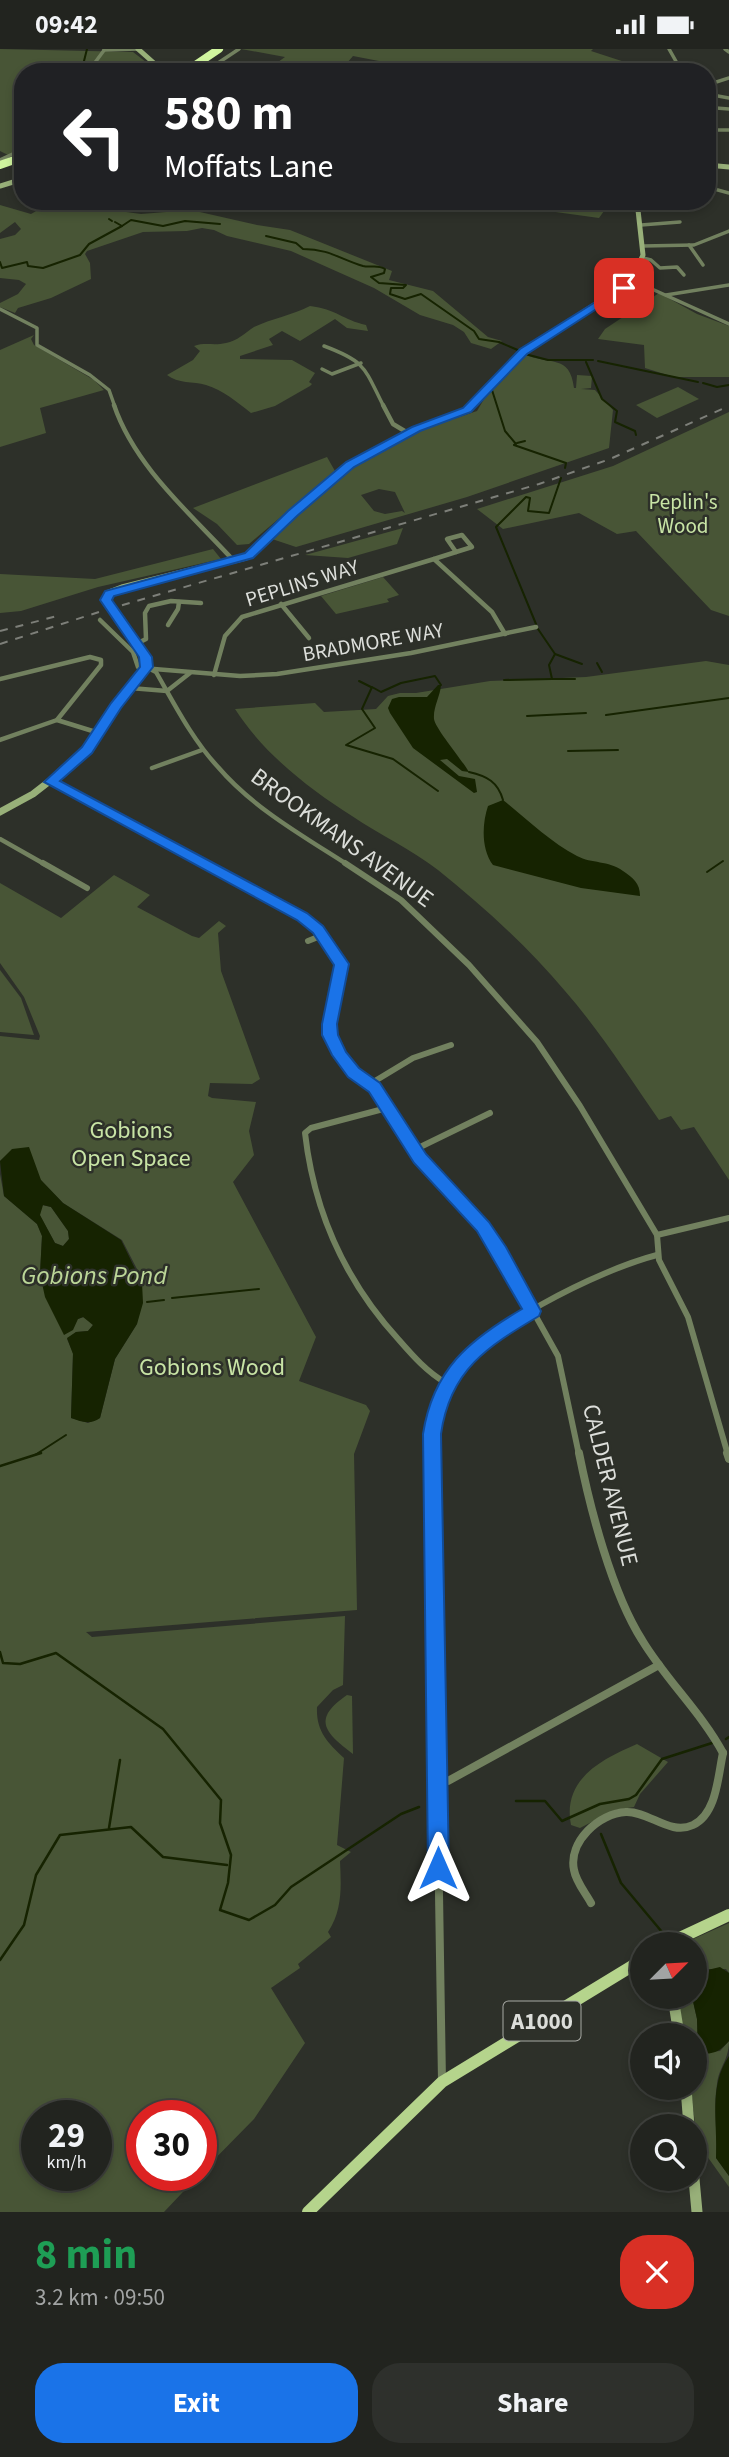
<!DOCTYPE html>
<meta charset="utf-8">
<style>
:root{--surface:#22241f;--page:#2e302c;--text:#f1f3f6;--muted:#a2a4a4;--line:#3f413d;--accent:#1a73e8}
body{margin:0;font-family:"Source Sans 3",sans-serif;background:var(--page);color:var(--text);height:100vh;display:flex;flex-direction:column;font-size:26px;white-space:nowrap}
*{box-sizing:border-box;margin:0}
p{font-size:23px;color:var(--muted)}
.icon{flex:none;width:38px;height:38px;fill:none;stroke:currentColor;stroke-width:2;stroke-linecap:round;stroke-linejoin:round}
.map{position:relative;height:2163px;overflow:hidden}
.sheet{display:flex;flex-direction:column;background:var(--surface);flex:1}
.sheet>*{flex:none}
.top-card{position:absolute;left:14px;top:14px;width:702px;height:147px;border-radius:28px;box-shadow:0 4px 10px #0003,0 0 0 2px var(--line);background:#202124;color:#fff;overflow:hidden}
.needle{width:46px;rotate:66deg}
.buttons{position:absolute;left:630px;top:1883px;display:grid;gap:14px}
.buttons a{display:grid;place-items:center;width:77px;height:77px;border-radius:50%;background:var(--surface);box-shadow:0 4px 10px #0003,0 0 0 2px var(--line);font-size:35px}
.speed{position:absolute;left:21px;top:2051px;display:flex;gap:14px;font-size:35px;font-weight:700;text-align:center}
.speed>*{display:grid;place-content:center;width:91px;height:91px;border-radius:50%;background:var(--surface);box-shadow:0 4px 10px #0003,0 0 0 2px var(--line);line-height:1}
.speed small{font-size:18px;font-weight:400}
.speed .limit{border:10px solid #d22;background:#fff;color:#111}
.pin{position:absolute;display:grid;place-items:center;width:60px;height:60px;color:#fff;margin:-30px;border-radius:14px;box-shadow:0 4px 10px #0006}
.me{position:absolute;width:77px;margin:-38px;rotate:0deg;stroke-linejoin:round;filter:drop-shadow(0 0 5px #0008)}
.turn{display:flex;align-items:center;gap:24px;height:147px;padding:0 35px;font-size:32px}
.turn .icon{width:91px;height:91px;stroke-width:2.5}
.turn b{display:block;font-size:49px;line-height:60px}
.round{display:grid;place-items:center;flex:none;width:74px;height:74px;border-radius:28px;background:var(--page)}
.overview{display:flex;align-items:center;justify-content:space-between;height:119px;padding:0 35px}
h1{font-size:42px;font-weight:700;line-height:52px;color:#1e9e55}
.button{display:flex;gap:14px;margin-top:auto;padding:14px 35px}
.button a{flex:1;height:80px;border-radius:28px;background:var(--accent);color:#fff;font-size:28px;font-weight:700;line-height:80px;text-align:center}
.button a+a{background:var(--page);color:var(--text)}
.status{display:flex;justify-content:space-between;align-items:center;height:49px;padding:0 35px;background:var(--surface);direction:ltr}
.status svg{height:19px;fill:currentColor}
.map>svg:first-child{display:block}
.green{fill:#485536;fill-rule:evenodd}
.water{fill:#162301;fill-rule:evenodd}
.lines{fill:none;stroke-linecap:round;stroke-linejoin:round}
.stream-far1{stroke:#162301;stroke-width:2}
.stream{stroke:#162301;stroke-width:2.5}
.street-far3{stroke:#72815f;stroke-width:3.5}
.street-far2{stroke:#72815f;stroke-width:4.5}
.street-far1{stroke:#72815f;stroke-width:6}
.street{stroke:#72815f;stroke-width:8}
.secondary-far2{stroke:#98b079;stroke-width:5}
.secondary-far1{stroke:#98b079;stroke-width:7}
.secondary{stroke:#98b079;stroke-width:11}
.primary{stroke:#b5d48c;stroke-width:12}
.highway{stroke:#d0f59e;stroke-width:8}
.rail{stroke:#7d7f79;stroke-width:2;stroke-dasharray:8 8;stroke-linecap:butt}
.secondary-bridge{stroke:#98b079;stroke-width:7}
.route{fill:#1a73e8;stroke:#114b97;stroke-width:2}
.labels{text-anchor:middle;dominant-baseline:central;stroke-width:5;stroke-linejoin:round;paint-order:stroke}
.far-park-label{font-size:21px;fill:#c8e4a5;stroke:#2d3029}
.far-street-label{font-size:21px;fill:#dcdeda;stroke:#2d3029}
.shield{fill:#2d3029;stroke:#a8aaa5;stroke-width:2}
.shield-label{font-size:23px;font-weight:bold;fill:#dcdeda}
.street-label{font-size:24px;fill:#dcdeda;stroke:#2d3029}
.park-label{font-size:24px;fill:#c8e4a5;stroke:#2d3029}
.water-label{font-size:26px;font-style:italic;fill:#bbd697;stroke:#2d3029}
</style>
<div class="status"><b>09:42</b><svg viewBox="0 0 49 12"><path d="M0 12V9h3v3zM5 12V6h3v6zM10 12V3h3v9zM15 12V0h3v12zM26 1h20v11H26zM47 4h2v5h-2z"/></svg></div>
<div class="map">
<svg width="729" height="2163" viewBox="0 0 729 2163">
<rect width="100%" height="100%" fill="#2d3029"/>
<g class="green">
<polygon points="0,0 133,3 159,23 23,23 23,105 8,106 0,102"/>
<polygon points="241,0 593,0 591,2 634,16 630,19 644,23 414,23 416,20 410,18 353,7 347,14 401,23 273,23 267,21 285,8"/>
<polygon points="43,152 93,152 97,159 141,165 191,161 257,176 290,181 392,222 389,231 433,242 488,288 502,292 491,300 471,294 464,283 453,276 420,266 374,239 291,202 227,187 214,181 202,179 187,182 143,183 87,202 85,205 90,214 91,230 51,249 18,259 15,264 0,258 0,254 18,245 26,235 19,231 0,229 0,190 15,186 21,180 15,173 0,184 0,156 31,165 45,157"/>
<polygon points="515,152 631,152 634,162 609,155 599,169 541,161"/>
<polygon points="659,244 697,265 729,277 729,328 674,328 645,319 644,296 598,290 605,280"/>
<path d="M310 257C336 260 343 271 366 276L368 282 347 279 335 270 300 292 282 282 269 290 273 296 240 307V310L292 311 315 324 309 333 312 335 310 337 275 357 251 364C237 353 223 341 206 336 193 332 178 335 167 326L193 311 200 302 194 297C205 293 214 297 226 294 237 292 245 284 254 278 271 270 292 266 310 257Z"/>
<polygon points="34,286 31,290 34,296 94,331 104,341 40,359 46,384 0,398 0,301"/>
<path d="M524 305C549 317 570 304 574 339H576L577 326 592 327 591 339 581 340 595 341 613 361 609 399 467 448 296 498 272 490 349 420 418 382 477 362 490 340 500 334ZM379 440 395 443 405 464 402 462 385 465 374 462 361 446Z"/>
<polygon points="678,338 699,350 657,369 636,356"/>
<polygon points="729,363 729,567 711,561 636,482 617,485 579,464 503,480 477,460 613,417"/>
<polygon points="327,408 335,422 249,495 237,496 217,475 193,459"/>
<polygon points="403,479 397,495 348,509 305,506"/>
<polygon points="213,500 221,510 98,538 21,562 0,564 0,525 95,530"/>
<polygon points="383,528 399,546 387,550 389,553 336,565 321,547"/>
<path d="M706 612 729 616V1131L694 1078 681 1081 671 1067 659 1071C629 1028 600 982 565 942 528 898 483 857 438 821 411 800 380 786 352 767 308 739 264 705 235 660L315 654 324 663 376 660 388 647 400 644H416L490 632 586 628Z"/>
<path d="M114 826 150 846 137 858 192 887 199 889 219 872 226 877 218 884 221 922 260 1030 252 1035 210 1034 208 1047 212 1049 256 1053 249 1082 254 1106 233 1133 316 1288 299 1332 366 1356 370 1362 354 1405 357 1561 86 1583 92 1588 345 1567 343 1636 333 1641 317 1658C316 1682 327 1693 344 1709L337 1796 351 1803 340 1812C341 1836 343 1861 328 1883L331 1888 298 1915 300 1919 271 1939 305 1994 254 2070 201 2124V2067H142V2126H199L164 2163H0V1125L4 1147 37 1175 42 1187 40 1225 78 1270 84 1268 93 1276 88 1282 76 1283 67 1290 73 1304 71 1369 88 1374 100 1369 115 1310 137 1275 142 1234 138 1222 122 1191 63 1154 12 1101 0 1112V987L39 991 40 987 24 948 0 914V834L61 869ZM37 2067H96V2126H37Z"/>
<polygon points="0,921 21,949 34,986 0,983"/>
<polygon points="42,1156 51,1158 68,1182 69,1190 63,1197 55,1194 39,1165"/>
<path d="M347 1646 352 1647 353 1705C324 1683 312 1670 347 1646Z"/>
<path d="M637 1695 668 1713 640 1745 634 1758 615 1761 580 1779 571 1776C562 1730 602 1710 637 1695Z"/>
<polygon points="729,1874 729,1924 726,1920 704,1920 695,1924 695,1895 682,1895"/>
<path d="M678 1948H692L697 1970 698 2004 720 2002 729 1992C729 2011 719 2018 717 2035 713 2059 718 2084 716 2109L729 2127V2138L697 2093 691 2039H695V1986H684Z"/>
</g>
<g class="water">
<path d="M438 636H441C440 648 433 658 434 670 435 679 462 711 469 723L462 722 447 710 440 711 459 727 475 730 477 743 474 744 413 699 390 664 388 659 392 650 399 648H427Z"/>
<path d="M503 751C527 770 550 793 577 807 592 815 608 811 623 822 633 829 640 834 640 847L581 839 493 816C481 800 482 775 488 757Z"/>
<path d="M29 1098 41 1131 63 1154 121 1191 142 1234 143 1254 137 1275 115 1310 100 1369C90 1376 82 1373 71 1369L73 1305 67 1289 76 1283 88 1282 93 1276 83 1268 78 1270 73 1281 64 1286 45 1248 40 1225 42 1187 37 1175 4 1147 0 1112 12 1100ZM43 1156 51 1158 68 1182 69 1190 63 1197 55 1194 40 1166Z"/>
<path d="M720 1918 729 1924V1992C719 2003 713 2006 698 2004L697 1970 692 1948H695V1924Z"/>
<path d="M729 2007V2127L716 2109C718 2073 708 2038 729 2007Z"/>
</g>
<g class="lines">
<g class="stream-far1">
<polyline points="82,20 87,0"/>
<polyline points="109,170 112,172"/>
<polyline points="115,173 122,177 131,171 163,177 185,172 220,175"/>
<path d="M266 187 296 194 303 200C329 200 340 210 363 217 371 219 377 215 385 220L384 224 371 228 379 234 406 236 403 239H391L390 245 405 250 421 245 474 282 479 290 499 293 520 302"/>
<polyline points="0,213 2,219 27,213 28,217 43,219 80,206 89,195 122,177"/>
<polyline points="525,305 548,311 593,311"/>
<polyline points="598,312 698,333"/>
<polyline points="586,313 602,350 617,362 615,373 635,382 636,386"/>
<polyline points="703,334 717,338 729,336"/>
<polyline points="492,341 505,382 516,395 514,396 566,414 565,419"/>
<polyline points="517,394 525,392"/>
<polyline points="536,575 496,478 526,448 530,449 528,462 549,464 561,429"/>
<polyline points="538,580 555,605 582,615"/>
<polyline points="555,605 549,616 552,630 575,630"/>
<polyline points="597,614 602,623"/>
<polyline points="504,631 552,630"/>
<polyline points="359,632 371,638"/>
<polyline points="606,666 729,649"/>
<polyline points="527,667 586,664"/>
<polyline points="568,702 618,701"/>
<path d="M469 723C487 727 498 733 503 751"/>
<polyline points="438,742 393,710 346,696 375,679 362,660 372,638 381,643 401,634 435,627 441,636"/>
<polyline points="707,823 723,812"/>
<polyline points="172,1249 259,1240"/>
<polyline points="147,1253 164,1251"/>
<polyline points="35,1406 66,1386"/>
</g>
<g class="stream">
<polyline points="0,1417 41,1404"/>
<polyline points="0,1603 3,1614 20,1615 56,1604 163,1680 221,1751 220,1774 231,1806 228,1834 220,1861 249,1871 275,1856 291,1838 401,1765 419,1758"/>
<polyline points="726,1690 729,1688"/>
<polyline points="516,1752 545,1752 562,1772 600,1755 629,1750 636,1746 662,1710 712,1694"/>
<polyline points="109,1779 120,1711"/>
<polyline points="601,1785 621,1834 662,1883"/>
<polyline points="0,1911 24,1876 36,1826 60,1786 131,1778 163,1808 227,1816"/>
</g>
<g class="street-far3">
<polyline points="669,0 682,23"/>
<polyline points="725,0 729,3"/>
<polyline points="104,1 138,0"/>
<polyline points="88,23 105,0"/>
<polyline points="211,23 209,20 239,0"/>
<polyline points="707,36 729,29"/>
<polyline points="707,45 729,49"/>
<polyline points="716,59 729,60"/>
<polyline points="707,81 729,81"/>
<polyline points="0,111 17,103 23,93"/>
<polyline points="707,138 729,144"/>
<polyline points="676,152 696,158"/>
<polyline points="639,158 646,152"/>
<polyline points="641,176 680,173"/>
<polyline points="689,196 703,216"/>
<polyline points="643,197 694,196 729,182"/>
<polyline points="643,209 651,211 660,219 677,218 684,226"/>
<polyline points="632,231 729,275"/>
<polyline points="624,239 644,237"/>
<polyline points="666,246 729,236"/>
<polyline points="0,260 37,279 37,296 90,326 109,341 115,358"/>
<path d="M324 297C367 313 364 319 384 358"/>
<polyline points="322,320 332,325 361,314"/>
</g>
<g class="street-far2">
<path d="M114 356C135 418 191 465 234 512"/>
<polyline points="383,356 393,375 408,384"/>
<polygon points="462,486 472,498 456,503 447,490"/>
<polyline points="434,510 456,503"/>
<polyline points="281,555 309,589"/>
<polyline points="100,571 133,603 138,618 144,621"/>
<polyline points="168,576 178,560 179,553"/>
<polyline points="136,595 146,590 145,564 149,557 171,552 201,554"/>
<path d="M146 618 156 623C175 656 192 690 218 718 253 759 303 787 348 816"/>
<polyline points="154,620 240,627 277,625 411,604 536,578"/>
<polyline points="214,626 225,587 242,568 434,510 492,563 505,585"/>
<polyline points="0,630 90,608 101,611 101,616 57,671 0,691"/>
<polyline points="130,639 167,642 190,624"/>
<polyline points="57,671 99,684"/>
<polyline points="152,719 202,701"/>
<polyline points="51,733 206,816"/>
<polyline points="0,790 46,816"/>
</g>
<g class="street-far1">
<polyline points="43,814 87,839"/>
<polyline points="202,814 302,868 323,886 342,915 330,975 330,986 339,1006 374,1039 420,1109 483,1177 500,1203 558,1307 579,1406"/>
<polyline points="345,814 401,851 469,916 537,993 580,1057 657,1186 659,1211 688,1268 728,1406"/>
<polyline points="308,892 323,886"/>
<polyline points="370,1035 413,1009 451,996"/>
<path d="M387 1059 311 1079 305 1084C314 1163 345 1232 399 1291 413 1307 427 1323 446 1334"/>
<polyline points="414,1101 490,1064"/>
<polyline points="657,1186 729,1169"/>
<path d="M432 1406C432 1381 434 1355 447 1333 478 1280 599 1221 657 1206"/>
</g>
<g class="street">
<polyline points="432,1404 442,2033"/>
<path d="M579 1404C590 1459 612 1544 642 1591 666 1631 701 1663 723 1704"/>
<polyline points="727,1404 729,1410"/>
<polyline points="437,1735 448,1732 659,1616"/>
<path d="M591 1854C585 1843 576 1833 574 1821 568 1793 599 1764 626 1763 649 1762 670 1787 693 1776 717 1765 718 1726 723 1704"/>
</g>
<g class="secondary-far2">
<polyline points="138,0 164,23"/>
<polyline points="707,116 729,118"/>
<polyline points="0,137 23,130"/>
<polyline points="470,358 521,304 632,231 643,206 637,152"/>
</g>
<g class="secondary-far1">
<polyline points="106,549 109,544 122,539 246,508 350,415 416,380 467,361 472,356"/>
<polyline points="0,763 33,745 78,710 146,618 145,608 116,567"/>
</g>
<g class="secondary">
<polyline points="673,1948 679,1986"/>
<polyline points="686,2039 689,2077"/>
<polyline points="694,2130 697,2163"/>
</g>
<g class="primary">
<polyline points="667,1895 729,1866"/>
<polyline points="308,2163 442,2033 642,1911"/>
</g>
<g class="highway">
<polyline points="185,23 219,0"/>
<polyline points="0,116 23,108"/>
</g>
<g class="rail">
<polyline points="0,582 61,566"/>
<polyline points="0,595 102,562 539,435 610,410 729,357"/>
</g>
<polyline class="secondary-bridge" points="106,549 116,567"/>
</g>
<path class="route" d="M621 237 629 239 527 305 471 363 420 382 354 418 297 467 253 509 114 547 112 551 152 608 153 618 121 659 92 704 60 732 307 864 323 877 349 915 337 975 338 986 346 1003 359 1019 380 1034 426 1105 489 1173 506 1198 541 1262 539 1267C487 1298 450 1321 441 1385L449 1819 446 1827 438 1830 431 1827 428 1819 423 1385C433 1320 469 1291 522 1260L477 1182 414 1114 369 1043 348 1028 332 1006 322 986V975L334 916 313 884 297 871 44 733 82 698 111 654 140 618 139 608 100 551 105 542 245 504 288 462 346 413 412 378 463 359 520 300Z"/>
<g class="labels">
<g class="far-park-label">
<text x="683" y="453">Peplin's<tspan x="683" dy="24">Wood</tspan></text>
</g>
<g class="far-street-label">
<text transform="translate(302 534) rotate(-17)">PEPLINS WAY</text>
<text transform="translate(373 593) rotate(-10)">BRADMORE WAY</text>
</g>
<rect class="shield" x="503.5" y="1952.5" width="77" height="39" rx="5"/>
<g class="shield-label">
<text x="542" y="1972">A1000</text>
</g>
<g class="street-label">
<text transform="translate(342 789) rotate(36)">BROOKMANS AVENUE</text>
<text transform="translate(610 1436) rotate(76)">CALDER AVENUE</text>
</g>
<g class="park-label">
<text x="131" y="1081">Gobions<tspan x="131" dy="28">Open Space</tspan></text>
<text x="212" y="1318">Gobions Wood</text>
</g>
<g class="water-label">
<text x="94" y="1226">Gobions Pond</text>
</g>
</g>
</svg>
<div class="buttons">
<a><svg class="needle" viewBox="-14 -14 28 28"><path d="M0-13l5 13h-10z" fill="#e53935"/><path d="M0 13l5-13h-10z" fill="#a2a4a4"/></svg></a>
<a><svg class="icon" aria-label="sound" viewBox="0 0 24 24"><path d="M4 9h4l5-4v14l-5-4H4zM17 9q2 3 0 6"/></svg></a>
<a><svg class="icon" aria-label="search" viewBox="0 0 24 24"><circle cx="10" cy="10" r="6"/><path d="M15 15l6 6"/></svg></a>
</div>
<div class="speed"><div>29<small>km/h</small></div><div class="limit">30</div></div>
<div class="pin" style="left:624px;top:239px;background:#d93025"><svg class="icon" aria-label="arrive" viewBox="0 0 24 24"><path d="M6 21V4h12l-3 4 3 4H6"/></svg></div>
<svg class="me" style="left:438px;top:1819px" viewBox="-20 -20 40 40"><path d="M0-17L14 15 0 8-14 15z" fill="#1a73e8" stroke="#fff" stroke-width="4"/></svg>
<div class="top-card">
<div class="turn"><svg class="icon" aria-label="left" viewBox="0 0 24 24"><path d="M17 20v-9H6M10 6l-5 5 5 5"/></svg><div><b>580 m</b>Moffats Lane</div></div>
</div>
</div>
<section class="sheet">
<div class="overview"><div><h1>8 min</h1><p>3.2 km · 09:50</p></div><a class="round" style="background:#d93025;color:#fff"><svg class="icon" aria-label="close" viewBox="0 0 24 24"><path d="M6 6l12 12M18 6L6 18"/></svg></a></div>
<div class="button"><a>Exit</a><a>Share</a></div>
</section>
